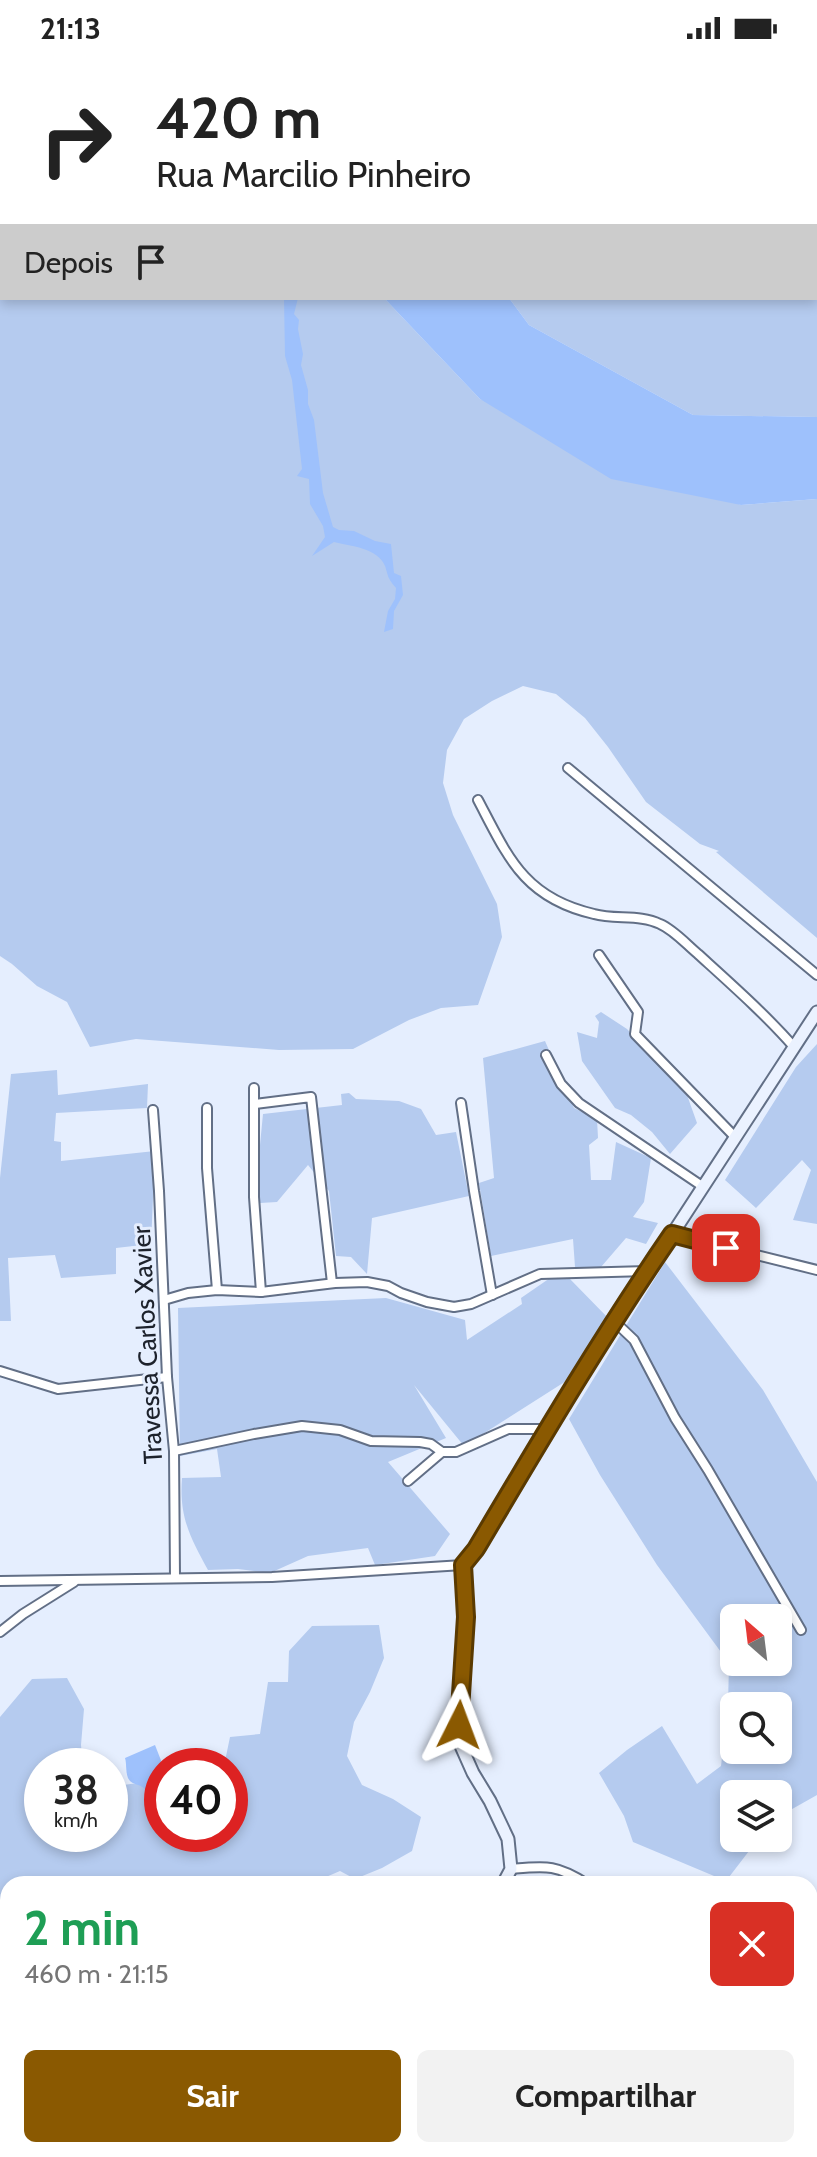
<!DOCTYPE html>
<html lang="pt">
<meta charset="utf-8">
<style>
:root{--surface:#fff;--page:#f2f2f2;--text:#222;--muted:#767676;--accent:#8a5901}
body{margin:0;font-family:Cabin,sans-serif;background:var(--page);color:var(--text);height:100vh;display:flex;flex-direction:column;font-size:30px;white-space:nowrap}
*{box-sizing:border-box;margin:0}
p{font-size:26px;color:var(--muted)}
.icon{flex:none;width:44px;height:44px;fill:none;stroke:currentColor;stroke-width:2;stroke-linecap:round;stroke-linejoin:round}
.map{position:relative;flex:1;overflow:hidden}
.panel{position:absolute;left:0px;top:1820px;width:818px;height:282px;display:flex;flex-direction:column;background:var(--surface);border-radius:24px 24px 0 0;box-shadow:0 4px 12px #0003}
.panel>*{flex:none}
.hud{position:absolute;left:0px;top:0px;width:818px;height:244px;box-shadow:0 4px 12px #0003;background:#fff;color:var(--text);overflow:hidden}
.needle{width:52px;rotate:332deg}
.tools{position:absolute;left:720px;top:1548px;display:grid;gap:16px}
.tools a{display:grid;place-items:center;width:72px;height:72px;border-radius:12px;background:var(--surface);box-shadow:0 4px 12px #0003;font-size:40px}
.speed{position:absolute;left:24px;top:1692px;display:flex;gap:16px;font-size:40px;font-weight:700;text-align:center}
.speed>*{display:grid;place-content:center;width:104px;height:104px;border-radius:50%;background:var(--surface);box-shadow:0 4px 12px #0003;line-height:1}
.speed small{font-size:20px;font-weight:400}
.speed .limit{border:12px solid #d22;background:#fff;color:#111}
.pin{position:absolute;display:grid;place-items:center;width:68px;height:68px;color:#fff;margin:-34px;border-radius:16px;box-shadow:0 4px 12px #0006}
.me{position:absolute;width:88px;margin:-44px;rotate:3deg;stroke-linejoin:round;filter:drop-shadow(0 0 6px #0008)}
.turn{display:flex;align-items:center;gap:28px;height:168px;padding:0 24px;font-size:36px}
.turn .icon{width:104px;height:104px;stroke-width:2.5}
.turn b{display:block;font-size:56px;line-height:68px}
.then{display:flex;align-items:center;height:76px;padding:0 24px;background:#0003;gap:16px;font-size:30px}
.round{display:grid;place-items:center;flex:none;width:84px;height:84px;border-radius:12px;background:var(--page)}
.overview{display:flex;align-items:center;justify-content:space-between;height:136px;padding:0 24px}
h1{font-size:48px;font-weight:700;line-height:60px;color:#1e9e55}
.cta{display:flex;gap:16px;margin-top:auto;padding:16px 24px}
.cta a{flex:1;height:92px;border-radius:12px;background:var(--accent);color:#fff;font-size:32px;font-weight:700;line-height:92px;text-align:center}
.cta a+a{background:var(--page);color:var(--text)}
.status{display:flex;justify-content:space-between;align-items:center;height:56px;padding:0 40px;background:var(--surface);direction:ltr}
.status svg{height:22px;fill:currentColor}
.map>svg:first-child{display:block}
.green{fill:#b5cbef;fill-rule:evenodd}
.water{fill:#9ec1fc}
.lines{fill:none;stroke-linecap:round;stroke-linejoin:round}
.stream{stroke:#9ec1fc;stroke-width:3}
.street-casing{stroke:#626f86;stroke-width:12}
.secondary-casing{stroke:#626f86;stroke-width:15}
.street{stroke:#fff;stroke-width:8}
.secondary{stroke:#ebf2ff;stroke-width:11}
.route-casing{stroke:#5a3a01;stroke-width:20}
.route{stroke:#8a5901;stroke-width:14}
.labels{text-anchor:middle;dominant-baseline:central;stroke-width:6;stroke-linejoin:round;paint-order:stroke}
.street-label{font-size:26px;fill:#1d222c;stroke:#e5eefe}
</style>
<div class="status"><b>21:13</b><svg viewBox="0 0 49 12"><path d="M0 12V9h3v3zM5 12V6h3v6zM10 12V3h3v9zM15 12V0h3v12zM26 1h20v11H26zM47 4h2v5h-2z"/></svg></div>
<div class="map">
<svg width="817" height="2101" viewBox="0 0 817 2101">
<rect width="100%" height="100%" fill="#e5eefe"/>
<g class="green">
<polygon points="0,0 337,0 336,2 2,2 2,242 384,242 480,343 741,449 817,443 817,882 716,796 719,795 700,788 646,746 608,691 585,662 556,638 523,630 492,645 464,663 447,694 443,727 453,759 497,848 502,881 478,949 441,952 409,964 353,993 279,994 136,983 90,991 67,946 37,930 12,908 0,900"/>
<polygon points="448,0 817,0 817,361 693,359 529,269 509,242 816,242 816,2 449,2"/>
<polygon points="601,956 627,973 687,1039 697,1067 670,1098 652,1076 631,1059 615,1052 582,1005 577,976 597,982 599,966 595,960"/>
<polygon points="545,985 574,1052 597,1063 598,1082 589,1089 591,1124 611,1124 616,1086 651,1102 644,1146 633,1161 658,1167 646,1188 626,1182 601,1211 575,1211 573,1183 491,1200 479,1127 494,1122 483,1002"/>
<polygon points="817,988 817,1168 793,1164 811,1114 802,1104 756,1152 725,1124 796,1011"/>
<polygon points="57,1014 58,1039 148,1028 147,1052 56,1057 54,1085 61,1086 61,1105 155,1095 151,1188 116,1192 116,1218 61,1222 55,1199 8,1202 11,1265 0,1265 0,1122 11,1018"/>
<polygon points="349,1037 356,1043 399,1045 421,1053 436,1079 456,1076 469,1140 372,1162 367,1218 351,1201 336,1200 329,1135 308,1109 277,1146 260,1147 260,1089 263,1058 342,1049 341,1038"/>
<path d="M665 1206 763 1334 817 1426V1739L778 1761V1738H734V1782H759L726 1825 633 1786 624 1760 599 1717 627 1694 662 1670 697 1728 721 1710 728 1649 729 1607 657 1509 600 1419 569 1363ZM734 1562H778V1606H734ZM734 1650H778V1694H734Z"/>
<path d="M550 1222H569L612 1266 574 1320 464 1390 414 1329 446 1382 388 1406 450 1478 435 1500 375 1509 368 1492 308 1500 270 1517 238 1513 208 1514C190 1481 179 1461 182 1422L221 1421 217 1393 180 1400 178 1252 386 1242 465 1264 467 1284 522 1248 521 1242Z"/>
<path d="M379 1569 384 1602 370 1636 354 1666 347 1700 362 1729 393 1743 421 1761 412 1795 382 1812 355 1823 340 1815 319 1824 316 1828H8V1997L0 2007V1661L32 1623 67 1622 84 1653 81 1689 83 1710H42V1778H110V1732C128 1727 143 1726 162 1730V1778H230V1710H224L230 1681 260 1678 268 1626H288L289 1595 312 1570Z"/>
</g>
<g class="water">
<path d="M284 242H298L294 258 299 264 298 273 303 298 301 309 308 334V348L314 364 323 437 333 471 339 474 354 475 375 485 391 488 394 517 401 520 403 539 394 555 393 573 384 576 388 555 395 543 396 532C387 521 389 522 385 510 378 492 350 490 334 486L312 500 325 481 323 470 310 448 309 423 297 420 302 413 292 324 285 300Z"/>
<polygon points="384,242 509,242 529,269 693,359 817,361 817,443 741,449 611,423 480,343"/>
<path d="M155 1689 162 1707V1730L156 1728 151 1733H145C140 1728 134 1729 130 1725 125 1720 127 1708 125 1702Z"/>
</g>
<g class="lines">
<polyline class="stream" points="0,1977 8,1973"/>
<defs>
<g id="street">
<polyline points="568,712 817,919"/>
<path d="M478 744C508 801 524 842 594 858 615 864 640 858 660 868 674 874 686 888 698 898 731 928 765 958 794 991"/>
<polyline points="599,899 638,956 635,978 735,1081"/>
<polyline points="546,999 561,1028 579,1047 702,1130"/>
<polyline points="254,1032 254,1141 261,1236"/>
<polyline points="461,1047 474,1135 492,1239"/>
<polyline points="255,1048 311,1041 332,1227"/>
<polyline points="207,1052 207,1112 217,1234"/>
<polyline points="153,1054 159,1135 167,1321 174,1395 175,1522"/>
<polyline points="672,1178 817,1214"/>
<polyline points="164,1244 188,1237 217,1234 261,1236 335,1227 367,1226 388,1230 401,1237 427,1246 454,1251 471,1248 540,1218 647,1215"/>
<polyline points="615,1266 634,1284 675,1362 708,1414 801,1574"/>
<polyline points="0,1315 58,1333 167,1321"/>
<polyline points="174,1395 254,1378 302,1370 340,1374 371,1385 420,1386 431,1388 442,1396 456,1396 508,1373 549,1373"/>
<polyline points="408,1425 442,1396"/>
<polyline points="0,1525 272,1521 463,1509"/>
<polyline points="0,1576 23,1558 74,1526"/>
<path d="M511 1813C546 1810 556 1808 587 1828"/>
<polyline points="810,1890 817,1891"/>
<polyline points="119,2094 129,2101"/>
</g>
<g id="secondary">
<polyline points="503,1828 511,1813 508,1783 490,1745 473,1717 461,1690 459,1669 466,1561 463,1509 476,1493 587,1306 615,1266 817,956"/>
<polyline points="484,2094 484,2101"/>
</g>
</defs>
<use href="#street" class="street-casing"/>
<use href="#secondary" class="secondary-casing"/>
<use href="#street" class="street"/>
<use href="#secondary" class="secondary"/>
</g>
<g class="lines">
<defs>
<path id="route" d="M459 1669 466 1561 463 1509 476 1493C539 1387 602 1280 672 1178L726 1192"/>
</defs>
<use href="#route" class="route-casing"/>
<use href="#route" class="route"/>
</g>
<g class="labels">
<g class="street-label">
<text transform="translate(147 1289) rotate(-93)">Travessa Carlos Xavier</text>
</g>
</g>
</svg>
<div class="tools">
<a><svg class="needle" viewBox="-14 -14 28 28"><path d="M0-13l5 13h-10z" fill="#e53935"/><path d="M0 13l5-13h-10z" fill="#767676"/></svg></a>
<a><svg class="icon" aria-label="search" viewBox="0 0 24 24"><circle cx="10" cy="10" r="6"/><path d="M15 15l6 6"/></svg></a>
<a><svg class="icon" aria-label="layers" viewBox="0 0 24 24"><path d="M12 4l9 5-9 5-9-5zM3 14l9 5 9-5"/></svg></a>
</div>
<div class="speed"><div>38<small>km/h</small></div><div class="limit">40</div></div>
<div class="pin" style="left:726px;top:1192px;background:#d93025"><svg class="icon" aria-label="arrive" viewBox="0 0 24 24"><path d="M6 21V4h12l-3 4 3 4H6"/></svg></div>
<svg class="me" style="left:459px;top:1669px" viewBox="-20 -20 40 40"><path d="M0-17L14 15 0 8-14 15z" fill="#8a5901" stroke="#fff" stroke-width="4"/></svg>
<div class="hud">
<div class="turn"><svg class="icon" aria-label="right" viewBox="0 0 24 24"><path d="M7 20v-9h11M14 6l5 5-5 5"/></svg><div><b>420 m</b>Rua Marcilio Pinheiro</div></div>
<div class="then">Depois<svg class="icon" aria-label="arrive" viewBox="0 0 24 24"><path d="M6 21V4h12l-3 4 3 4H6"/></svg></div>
</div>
<section class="panel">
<div class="overview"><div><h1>2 min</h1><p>460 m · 21:15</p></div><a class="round" style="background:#d93025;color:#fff"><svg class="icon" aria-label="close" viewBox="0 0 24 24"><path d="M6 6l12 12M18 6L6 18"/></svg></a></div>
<div class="cta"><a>Sair</a><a>Compartilhar</a></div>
</section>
</div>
